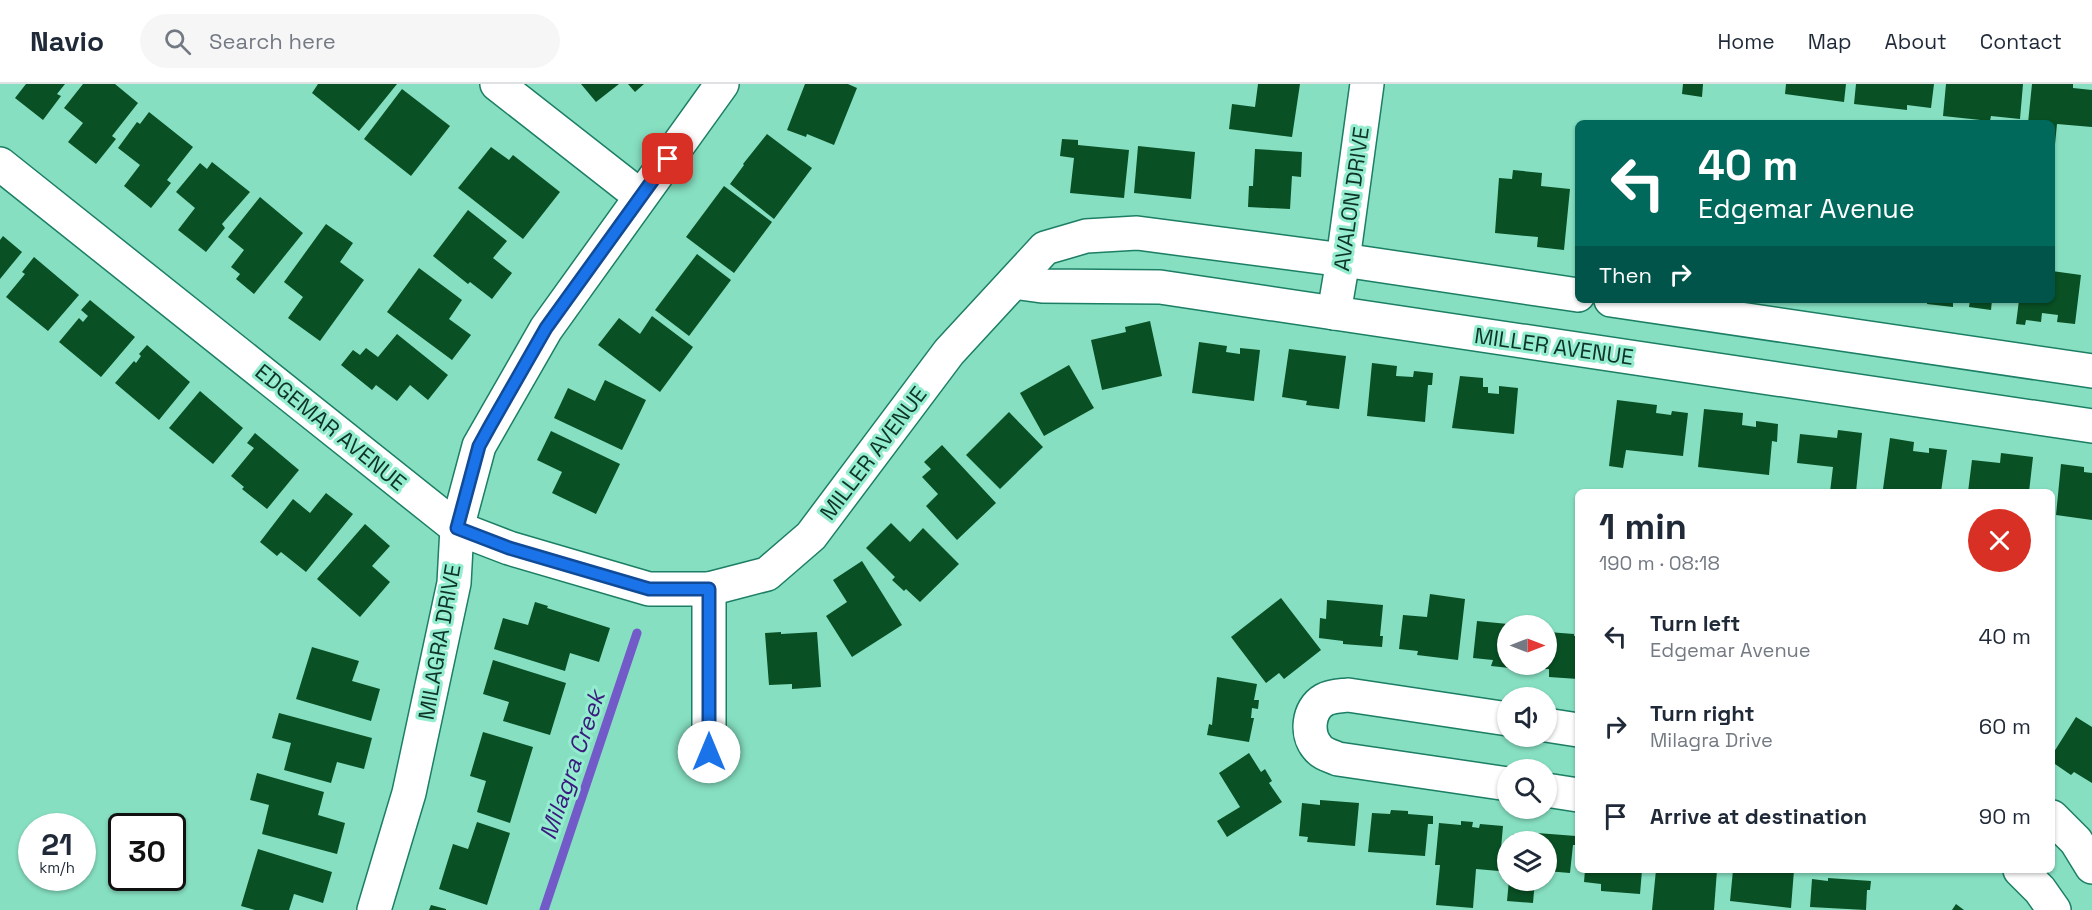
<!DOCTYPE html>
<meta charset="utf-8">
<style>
:root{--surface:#fff;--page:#f6f6f7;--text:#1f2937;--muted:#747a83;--line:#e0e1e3}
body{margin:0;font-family:"Space Grotesk",sans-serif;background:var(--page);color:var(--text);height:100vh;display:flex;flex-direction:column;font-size:22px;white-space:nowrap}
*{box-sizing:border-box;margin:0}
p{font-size:20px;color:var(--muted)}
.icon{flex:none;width:33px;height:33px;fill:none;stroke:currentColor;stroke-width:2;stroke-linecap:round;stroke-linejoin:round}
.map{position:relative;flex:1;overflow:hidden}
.sheet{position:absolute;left:1575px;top:405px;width:480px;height:384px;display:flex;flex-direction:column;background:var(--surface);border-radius:9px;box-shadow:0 2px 4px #0004}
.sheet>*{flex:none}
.hud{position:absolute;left:1575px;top:36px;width:480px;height:183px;border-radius:9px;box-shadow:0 2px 4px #0004;background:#00695c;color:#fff;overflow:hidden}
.needle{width:39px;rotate:90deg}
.controls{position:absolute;left:1497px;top:531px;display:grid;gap:12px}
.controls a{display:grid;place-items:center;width:60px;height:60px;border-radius:50%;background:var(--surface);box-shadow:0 2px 4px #0004;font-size:30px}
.speed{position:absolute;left:18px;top:729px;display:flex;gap:12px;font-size:30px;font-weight:700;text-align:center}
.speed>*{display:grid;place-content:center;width:78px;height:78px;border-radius:50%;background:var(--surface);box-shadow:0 2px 4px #0004;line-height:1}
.speed small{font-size:15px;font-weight:400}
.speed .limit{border:3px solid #111;border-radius:9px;background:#fff;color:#111}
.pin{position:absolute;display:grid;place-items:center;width:51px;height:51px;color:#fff;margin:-26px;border-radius:12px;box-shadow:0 3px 9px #0006}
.me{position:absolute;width:66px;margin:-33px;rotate:0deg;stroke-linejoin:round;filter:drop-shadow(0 0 4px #0008)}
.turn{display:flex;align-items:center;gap:21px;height:126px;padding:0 24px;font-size:27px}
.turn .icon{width:78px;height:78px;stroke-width:2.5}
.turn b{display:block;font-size:42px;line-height:51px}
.then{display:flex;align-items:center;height:57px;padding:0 24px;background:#0003;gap:12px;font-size:22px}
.round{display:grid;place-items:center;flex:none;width:63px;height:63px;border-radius:32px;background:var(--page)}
.overview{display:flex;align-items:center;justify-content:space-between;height:102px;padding:0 24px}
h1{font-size:36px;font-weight:600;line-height:45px}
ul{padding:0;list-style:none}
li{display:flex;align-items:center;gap:18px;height:90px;padding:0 24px}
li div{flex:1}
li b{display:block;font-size:22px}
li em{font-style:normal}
header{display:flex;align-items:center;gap:36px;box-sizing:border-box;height:84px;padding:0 30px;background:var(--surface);border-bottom:2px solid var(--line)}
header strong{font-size:28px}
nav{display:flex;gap:33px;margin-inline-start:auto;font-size:21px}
.search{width:420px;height:54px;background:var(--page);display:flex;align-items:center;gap:15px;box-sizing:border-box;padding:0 21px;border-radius:33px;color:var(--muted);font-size:22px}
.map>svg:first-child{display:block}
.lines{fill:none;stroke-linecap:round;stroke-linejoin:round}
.stream{stroke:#735ac9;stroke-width:9}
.building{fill:#095024}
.street-casing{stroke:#1c7e64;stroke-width:36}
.street{stroke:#fff;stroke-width:33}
.route-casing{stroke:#114b97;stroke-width:15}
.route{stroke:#1a73e8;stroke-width:10}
.labels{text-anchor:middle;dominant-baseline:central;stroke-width:6;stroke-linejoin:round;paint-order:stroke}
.street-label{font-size:22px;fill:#0e3429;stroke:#94edce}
.water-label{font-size:24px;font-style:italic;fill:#3b1a7f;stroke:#94edce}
</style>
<header>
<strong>Navio</strong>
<div class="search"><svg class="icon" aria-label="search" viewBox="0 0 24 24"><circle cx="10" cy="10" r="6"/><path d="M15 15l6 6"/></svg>Search here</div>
<nav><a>Home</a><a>Map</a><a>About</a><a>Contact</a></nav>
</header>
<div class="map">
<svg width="2092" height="826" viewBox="0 0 2092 826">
<rect width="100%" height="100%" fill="#86dfc1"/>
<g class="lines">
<polyline class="stream" points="544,826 637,549"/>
</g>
<g class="building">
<polygon points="26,0 65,0 57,10 61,12 43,36 15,14"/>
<polygon points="83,0 115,0 138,19 112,52 116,55 96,80 68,58 83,39 64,24"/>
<polygon points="318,0 397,0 359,47 312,9"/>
<polygon points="581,0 619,0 596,18"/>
<polygon points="628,0 644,0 635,8"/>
<polygon points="805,0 848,0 857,4 834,61 807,50 806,53 787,46"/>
<polygon points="1258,0 1300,0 1292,53 1229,45 1232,20 1255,23"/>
<polygon points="1683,0 1703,0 1702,13 1682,10"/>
<polygon points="1786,0 1846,0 1844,18 1785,10"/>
<polygon points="1856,0 1934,0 1931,24 1907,21 1907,26 1854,20"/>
<polygon points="1946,0 2023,0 2020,35 1991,32 1990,37 1943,32"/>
<polygon points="2032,0 2073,0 2073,4 2092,6 2092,43 2057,40 2055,60 2052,59 2052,39 2028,39"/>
<polygon points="402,5 450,42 411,92 364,55"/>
<polygon points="149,28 193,63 167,96 171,99 151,124 124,102 140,81 118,64 137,38 140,40"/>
<polygon points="767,50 812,84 774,135 730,100 744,81 743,80"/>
<polygon points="1062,55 1078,56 1078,61 1129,66 1124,114 1070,109 1074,74 1060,72"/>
<polygon points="1138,62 1195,68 1191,115 1134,109"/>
<polygon points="491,63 509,76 513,71 560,108 523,155 458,104"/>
<polygon points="1255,65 1302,68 1301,93 1292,92 1290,125 1248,123 1249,102 1253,102"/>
<polygon points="212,78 250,108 222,140 225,144 206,168 178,146 195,124 176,108 200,79 207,85"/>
<polygon points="1513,86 1542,89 1541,102 1570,105 1564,166 1537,163 1538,153 1495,149 1499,94 1512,95"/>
<polygon points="724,102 772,138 734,189 686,153"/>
<polygon points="260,113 303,149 254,210 236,195 240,190 231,183 244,166 228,153"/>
<polygon points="468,126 507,157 493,174 512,189 492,215 470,198 468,200 433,172"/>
<polygon points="326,140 353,159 340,178 364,196 320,257 288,234 303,213 284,198"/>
<polygon points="3,152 22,168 0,195 0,156"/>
<polygon points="697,170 731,196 689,252 655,226"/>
<polygon points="34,173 79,211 48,247 6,213 25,190 22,188"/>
<polygon points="419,184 462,216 449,235 471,251 452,276 387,228"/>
<polygon points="2052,187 2081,191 2075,240 2057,238 2058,231 2042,229 2041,238 2026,236 2025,241 2016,240 2019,216 2052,216"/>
<polygon points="90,216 135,253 101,293 59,258 79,234 83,238 88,232 81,226"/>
<polygon points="1927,216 1953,216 1953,223 1927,220"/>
<polygon points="1970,216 1992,216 1991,226 1969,223"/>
<polygon points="652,232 693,263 660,308 598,261 619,234 640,250"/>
<polygon points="1150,237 1162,292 1102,306 1091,256 1126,248 1125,243"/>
<polygon points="397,250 448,291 428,316 410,301 397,317 376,301 372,306 341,281 353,266 360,271 366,264 378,273"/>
<polygon points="1199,258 1227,262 1226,268 1240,270 1240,264 1260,266 1254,317 1192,309"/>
<polygon points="147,261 190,298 159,336 115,299 134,277 136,279 141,272 139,270"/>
<polygon points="1289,265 1346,272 1339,325 1306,321 1307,317 1282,313"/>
<polygon points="1372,279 1397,282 1396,292 1413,293 1414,287 1433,289 1432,301 1428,301 1425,338 1367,332"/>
<polygon points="1069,281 1094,324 1044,352 1020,309"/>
<polygon points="1460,292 1483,294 1483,303 1488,303 1488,309 1499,310 1499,302 1518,304 1514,350 1452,344"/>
<polygon points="605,296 646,316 622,366 554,334 568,304 595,317"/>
<polygon points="200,307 243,344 213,380 169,344"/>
<polygon points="1617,316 1657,321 1656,329 1671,331 1672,327 1688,329 1683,372 1626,366 1623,384 1609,382"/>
<polygon points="1704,325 1743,329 1742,341 1756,343 1756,337 1778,340 1777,358 1772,357 1769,391 1698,383"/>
<polygon points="1009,328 1043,363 1000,405 966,371"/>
<polygon points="1838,346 1862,349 1856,408 1830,408 1833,383 1797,379 1800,350 1837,354"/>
<polygon points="551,347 620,380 596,430 552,409 562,388 537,376"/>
<polygon points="255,349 299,386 267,425 242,405 244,403 231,392 254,364 247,359"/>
<polygon points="1890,354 1914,358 1913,367 1929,369 1929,364 1947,366 1941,408 1909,408 1883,405"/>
<polygon points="942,361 996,419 957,456 926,422 938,410 922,393 931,385 924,378"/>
<polygon points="2001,369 2033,373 2029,408 1968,408 1972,376 2000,379"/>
<polygon points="2061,380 2084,383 2084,388 2092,389 2092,436 2056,431"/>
<polygon points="326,409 353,430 306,488 281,468 277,472 260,458 293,415 310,429"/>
<polygon points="891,439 910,458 923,444 959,480 920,518 906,505 904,507 892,496 895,493 866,464"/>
<polygon points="365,440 390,462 372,482 390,498 360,533 317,495"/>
<polygon points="862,477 902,541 852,573 826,532 847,518 833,496"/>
<polygon points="1430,510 1465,515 1458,576 1417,571 1418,567 1399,565 1403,531 1427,533"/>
<polygon points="1281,514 1321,566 1284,595 1279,589 1266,599 1231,553"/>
<polygon points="1327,516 1383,521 1380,552 1383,552 1382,563 1343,560 1343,557 1319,554 1320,534 1326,535"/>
<polygon points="535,518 548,522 547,524 610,544 599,578 570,569 565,587 494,565 503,534 528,541"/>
<polygon points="1477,537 1508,540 1508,580 1529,580 1529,586 1491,582 1493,576 1473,574"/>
<polygon points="781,548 781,550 817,548 821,603 792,605 792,600 769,601 765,549"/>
<polygon points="1548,548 1574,550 1574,552 1578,552 1578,595 1549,593 1549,585 1544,585 1544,580 1546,580"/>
<polygon points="312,563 359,577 352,597 380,605 371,637 296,615"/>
<polygon points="493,576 566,599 550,651 503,637 509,618 483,610"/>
<polygon points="1217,593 1257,600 1254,616 1259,616 1258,625 1252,624 1251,634 1254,634 1249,658 1207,651 1209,640 1212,641"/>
<polygon points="279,629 372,654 364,685 337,678 331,699 284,686 291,659 272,654"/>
<polygon points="2076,633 2092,643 2092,699 2074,688 2071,691 2052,678 2052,671"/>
<polygon points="483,648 533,663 510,739 477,728 486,697 470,692"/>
<polygon points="1249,669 1261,688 1265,685 1272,697 1269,699 1282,718 1227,753 1217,737 1240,723 1219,689"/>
<polygon points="257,689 324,708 318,731 345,739 337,770 262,750 269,721 250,716"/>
<polygon points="1320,716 1359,719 1355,762 1307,758 1308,753 1299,752 1302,719 1320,721"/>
<polygon points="1391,726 1408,727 1408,730 1433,732 1433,740 1428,740 1425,772 1368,768 1372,729 1390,730"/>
<polygon points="1461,737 1473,738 1472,743 1479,744 1480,740 1503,742 1499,787 1476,785 1473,824 1436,821 1440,781 1435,781 1439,739 1461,741"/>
<polygon points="477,738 510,749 487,821 439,805 453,760 468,765"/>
<polygon points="1537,749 1576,752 1576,761 1573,761 1570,789 1546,787 1546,758 1512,758 1513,750 1537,752"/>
<polygon points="258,765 332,788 323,819 294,810 289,826 255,826 241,822"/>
<polygon points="1585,786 1642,786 1640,810 1601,807 1601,800 1584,798"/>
<polygon points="1656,786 1717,786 1714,826 1652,826"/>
<polygon points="1733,786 1794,786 1791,824 1730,817"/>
<polygon points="1828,794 1871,797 1870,806 1867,806 1866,826 1810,823 1812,795 1828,797"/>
<polygon points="1509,796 1535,796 1533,819 1507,817"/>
<polygon points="1956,820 1964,826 1952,826"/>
<polygon points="431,821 446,825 446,826 429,826"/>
</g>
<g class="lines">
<defs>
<g id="street">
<polyline points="497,0 640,112"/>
<polyline points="0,80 457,444 509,464 649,505 709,505 767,490 811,452 949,268 1045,164 1086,152 1137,149 1343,176 1578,211"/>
<polyline points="1014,198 1042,202 1160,203 2092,342"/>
<polyline points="1611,216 2092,287"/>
<polyline points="1334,229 1343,176 1367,0"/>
<polyline points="709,505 709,668"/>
<path d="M1508 635 1348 611C1340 612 1331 612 1324 616 1308 625 1306 650 1317 663 1322 670 1331 672 1338 675L1508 700"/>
<polyline points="1546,641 1578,646"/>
<polyline points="1546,706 1578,711"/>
<polyline points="2052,733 2076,757 2092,783"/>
<polyline points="2020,786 2040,806 2054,826"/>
<polyline points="374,826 409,709 454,499 457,444 479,362 546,245 722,0"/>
</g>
</defs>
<use href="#street" class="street-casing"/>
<use href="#street" class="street"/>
</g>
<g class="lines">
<defs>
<polyline id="route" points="668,75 546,244 490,342 479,362 457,444 509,464 649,505 709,505 709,668"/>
</defs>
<use href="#route" class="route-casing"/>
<use href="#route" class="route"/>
</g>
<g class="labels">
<g class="street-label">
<text transform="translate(1351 115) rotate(-82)">AVALON DRIVE</text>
<text transform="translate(1554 262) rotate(8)">MILLER AVENUE</text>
<text transform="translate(331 343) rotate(39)">EDGEMAR AVENUE</text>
<text transform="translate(873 369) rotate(-53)">MILLER AVENUE</text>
<text transform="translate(439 558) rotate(-80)">MILAGRA DRIVE</text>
</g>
<g class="water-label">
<text transform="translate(572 681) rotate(-71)">Milagra Creek</text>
</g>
</g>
</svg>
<div class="controls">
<a><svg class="needle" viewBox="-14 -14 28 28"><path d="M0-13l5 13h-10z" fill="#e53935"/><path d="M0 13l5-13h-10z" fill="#747a83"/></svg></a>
<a><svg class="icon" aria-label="sound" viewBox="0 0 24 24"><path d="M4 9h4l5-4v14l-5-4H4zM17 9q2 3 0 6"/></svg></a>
<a><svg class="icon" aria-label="search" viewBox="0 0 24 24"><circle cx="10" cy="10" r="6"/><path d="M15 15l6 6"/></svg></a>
<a><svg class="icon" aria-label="layers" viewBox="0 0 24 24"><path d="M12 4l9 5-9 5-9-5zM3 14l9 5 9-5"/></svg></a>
</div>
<div class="speed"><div>21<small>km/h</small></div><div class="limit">30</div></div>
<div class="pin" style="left:668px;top:75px;background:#d93025"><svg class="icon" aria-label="arrive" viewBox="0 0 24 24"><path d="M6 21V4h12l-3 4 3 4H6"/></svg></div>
<svg class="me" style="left:709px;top:668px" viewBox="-20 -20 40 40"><circle r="19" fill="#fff"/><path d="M0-13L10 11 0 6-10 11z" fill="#1a73e8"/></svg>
<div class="hud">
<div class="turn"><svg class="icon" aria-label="left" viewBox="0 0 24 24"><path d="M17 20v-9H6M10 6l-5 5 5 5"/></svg><div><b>40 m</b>Edgemar Avenue</div></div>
<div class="then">Then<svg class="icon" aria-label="right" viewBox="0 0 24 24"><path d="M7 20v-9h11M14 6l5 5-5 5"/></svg></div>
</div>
<section class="sheet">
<div class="overview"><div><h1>1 min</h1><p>190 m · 08:18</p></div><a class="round" style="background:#d93025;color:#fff"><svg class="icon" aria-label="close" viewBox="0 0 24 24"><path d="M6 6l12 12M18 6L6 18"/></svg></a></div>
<ul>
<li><svg class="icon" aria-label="left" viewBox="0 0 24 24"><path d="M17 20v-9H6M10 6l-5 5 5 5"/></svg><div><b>Turn left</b><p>Edgemar Avenue</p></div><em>40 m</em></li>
<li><svg class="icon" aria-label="right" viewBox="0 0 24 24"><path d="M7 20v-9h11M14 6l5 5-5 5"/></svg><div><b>Turn right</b><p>Milagra Drive</p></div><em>60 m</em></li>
<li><svg class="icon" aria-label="arrive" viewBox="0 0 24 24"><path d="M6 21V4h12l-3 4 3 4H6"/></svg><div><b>Arrive at destination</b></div><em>90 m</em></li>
</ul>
</section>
</div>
